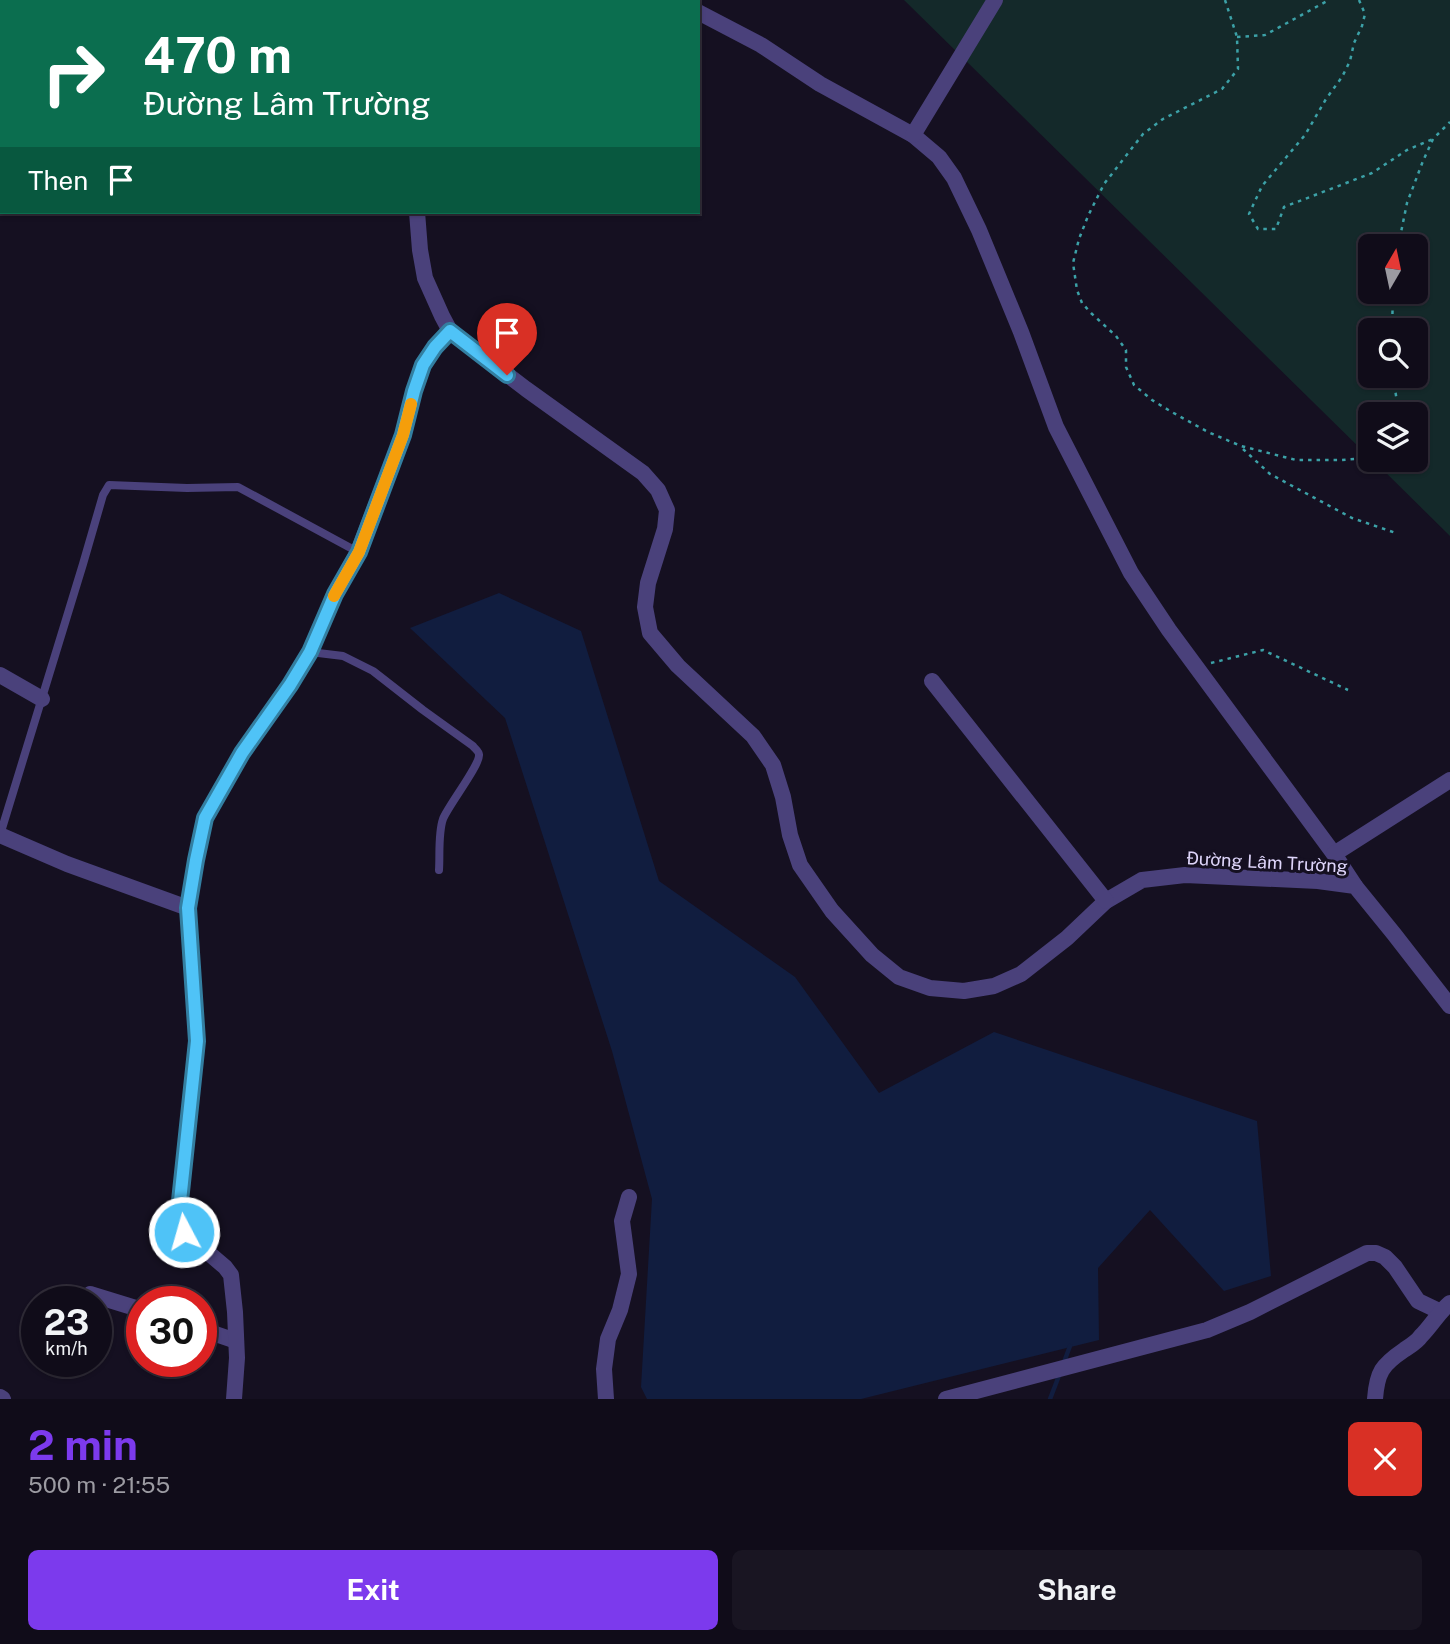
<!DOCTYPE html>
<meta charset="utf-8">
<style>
:root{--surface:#100c19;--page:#191522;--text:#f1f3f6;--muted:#9c9ba2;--line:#302c38;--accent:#7c3aed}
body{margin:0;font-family:"Public Sans",sans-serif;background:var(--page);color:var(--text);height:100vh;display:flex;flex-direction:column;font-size:26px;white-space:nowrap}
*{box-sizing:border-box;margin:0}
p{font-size:23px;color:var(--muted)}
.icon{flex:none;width:38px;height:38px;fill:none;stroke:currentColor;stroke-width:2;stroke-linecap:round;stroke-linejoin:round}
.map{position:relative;height:1399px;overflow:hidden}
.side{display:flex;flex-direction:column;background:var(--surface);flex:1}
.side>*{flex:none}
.guide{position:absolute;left:0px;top:0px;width:700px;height:214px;box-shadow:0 2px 5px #0004,0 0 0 2px var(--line);background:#0b6e4f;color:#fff;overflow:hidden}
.needle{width:46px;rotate:9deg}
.buttons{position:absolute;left:1358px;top:234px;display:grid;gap:14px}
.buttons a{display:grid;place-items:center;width:70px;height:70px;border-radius:10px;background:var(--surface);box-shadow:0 2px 5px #0004,0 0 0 2px var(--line);font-size:35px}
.speed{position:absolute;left:21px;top:1286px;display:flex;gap:14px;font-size:35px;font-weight:700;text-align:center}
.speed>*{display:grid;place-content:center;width:91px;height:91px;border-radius:50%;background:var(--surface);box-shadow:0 2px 5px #0004,0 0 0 2px var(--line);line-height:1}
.speed small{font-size:18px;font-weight:400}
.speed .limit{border:10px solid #d22;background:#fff;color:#111}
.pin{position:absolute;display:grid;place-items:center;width:60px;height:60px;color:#fff;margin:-72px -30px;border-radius:50% 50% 50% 0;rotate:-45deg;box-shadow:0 0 7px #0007}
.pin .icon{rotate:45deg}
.me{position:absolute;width:77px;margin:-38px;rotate:354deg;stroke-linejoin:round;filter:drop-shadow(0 0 5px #0008)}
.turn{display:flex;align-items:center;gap:24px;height:147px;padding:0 28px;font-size:32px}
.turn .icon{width:91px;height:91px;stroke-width:2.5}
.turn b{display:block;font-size:49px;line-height:60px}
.then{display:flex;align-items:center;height:66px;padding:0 28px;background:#0003;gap:14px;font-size:26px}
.round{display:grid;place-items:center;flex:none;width:74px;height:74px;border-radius:10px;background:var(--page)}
.overview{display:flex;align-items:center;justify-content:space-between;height:119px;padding:0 28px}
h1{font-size:42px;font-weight:700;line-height:52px;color:var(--accent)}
.action{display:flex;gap:14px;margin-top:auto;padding:14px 28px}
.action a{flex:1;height:80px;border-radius:10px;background:var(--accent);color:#fff;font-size:28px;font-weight:700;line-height:80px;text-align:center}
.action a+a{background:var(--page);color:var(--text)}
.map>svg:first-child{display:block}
.green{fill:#14292a;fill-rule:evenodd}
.water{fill:#111d3f}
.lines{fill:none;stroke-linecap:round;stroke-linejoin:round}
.stream{stroke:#111d3f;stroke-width:4.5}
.path{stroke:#3ca1a7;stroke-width:2.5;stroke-dasharray:3.5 5;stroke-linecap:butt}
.lane{stroke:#4a417b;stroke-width:8}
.street{stroke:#4a417b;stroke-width:16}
.route-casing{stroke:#337fa1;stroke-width:18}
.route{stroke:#4fc3f7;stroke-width:12}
.slow{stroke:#f59e0b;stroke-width:12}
.labels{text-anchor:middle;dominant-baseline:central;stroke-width:6;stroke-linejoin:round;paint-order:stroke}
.street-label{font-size:18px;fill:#ded5fa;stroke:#151021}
</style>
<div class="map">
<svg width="1450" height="1399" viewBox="0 0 1450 1399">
<rect width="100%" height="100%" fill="#151021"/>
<path class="green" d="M904 0H1450V536L1373 460H1416V415H1370V458ZM1370 247H1416V292H1370ZM1370 331H1416V376H1370Z"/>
<polygon class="water" points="499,593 581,631 659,881 795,977 879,1093 994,1032 1257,1121 1271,1276 1224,1291 1150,1210 1098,1268 1099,1340 861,1399 647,1399 641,1387 652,1199 612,1051 505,718 410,628"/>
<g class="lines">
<g class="stream">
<polyline points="1064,1362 1070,1346"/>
<polyline points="1050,1399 1060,1373"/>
</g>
<g class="path">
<polyline points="1225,0 1237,37 1238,69 1222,89 1163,119 1143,134 1104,184 1088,216 1079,239 1073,263 1077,290 1082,303 1091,313 1116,336 1126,350 1126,367 1134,385 1152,400 1170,411 1208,432 1241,446 1296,460 1341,460 1370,458"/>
<polyline points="1359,0 1365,14 1362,26 1354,43 1350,61 1342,77 1326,99 1305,135 1262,186 1249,214 1258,229 1276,229 1284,207 1372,173 1407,150 1433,139"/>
<polyline points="1237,37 1265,35 1329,0"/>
<polyline points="1398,247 1407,203 1423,161 1433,139 1450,122"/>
<polyline points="1392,331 1393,292"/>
<polyline points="1393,376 1399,415"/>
<polyline points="1243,449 1270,474 1352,518 1396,533"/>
<polyline points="1211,663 1263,650 1348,690"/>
</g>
<g class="lane">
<path d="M310 652 343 656 373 671 423 710 473 746C475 749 479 751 479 755 480 765 448 806 443 819 438 833 440 855 439 870"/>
<polyline points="0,835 83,564 103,495 109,485 187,488 238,487 358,552"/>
</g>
<g class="street">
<polyline points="384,0 385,2"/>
<polyline points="677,0 680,2"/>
<polyline points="698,12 761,45 820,84 913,135 939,157 954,178 979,230 1021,332 1056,427 1131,573 1169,630 1334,854 1355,886"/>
<polyline points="913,135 995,0"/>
<polyline points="417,212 420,250 425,278 442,316 450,331 526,389 643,473 658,490 667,510 665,529 648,583 645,607 650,633 678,666 753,736 773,765 783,797 790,835 800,865 832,911 872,955 899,977 930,988 964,991 994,986 1021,974 1067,938 1106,901 1142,880 1185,875 1318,881 1355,886 1394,934 1450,1006"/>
<polyline points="0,675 42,699"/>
<polyline points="932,681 1106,901"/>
<polyline points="0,835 67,864 188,908"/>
<polyline points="1334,854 1450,780"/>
<polyline points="90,1294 142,1310"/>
<polyline points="201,1329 236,1341"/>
<polyline points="0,1397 3,1399"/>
<polyline points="234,1399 237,1358 235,1312 231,1275 225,1267 184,1232 180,1220 180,1201 197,1041 188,908 196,860 205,818 242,753 290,685 310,652 335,594 358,552 403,435 414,391 423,365 435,347 450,331"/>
<polyline points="606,1399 604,1369 608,1339 620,1310 629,1274 622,1221 629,1197"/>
<polyline points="946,1399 1207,1330 1250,1312 1367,1253 1376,1253 1385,1257 1395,1267 1418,1301 1439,1311"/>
<path d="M1375 1399C1377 1372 1382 1365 1404 1350 1410 1346 1417 1342 1421 1336 1432 1325 1438 1313 1450 1303"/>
</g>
</g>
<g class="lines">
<defs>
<polyline id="route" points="184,1232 180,1220 180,1201 197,1041 188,908 196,860 205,818 242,753 290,685 310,652 335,594 359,552 403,435 414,391 423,365 435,347 450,331 507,375"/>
</defs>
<use href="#route" class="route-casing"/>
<use href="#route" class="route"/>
<polyline class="slow" points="334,596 359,552 403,435 411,404"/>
</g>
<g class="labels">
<g class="street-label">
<text transform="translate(1267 862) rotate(3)">Đường Lâm Trường</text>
</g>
</g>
</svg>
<div class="buttons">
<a><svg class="needle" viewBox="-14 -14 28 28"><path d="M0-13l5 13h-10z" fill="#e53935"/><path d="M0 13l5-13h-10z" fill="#9c9ba2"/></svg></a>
<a><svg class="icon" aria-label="search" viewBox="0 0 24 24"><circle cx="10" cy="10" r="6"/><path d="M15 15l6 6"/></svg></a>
<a><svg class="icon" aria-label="layers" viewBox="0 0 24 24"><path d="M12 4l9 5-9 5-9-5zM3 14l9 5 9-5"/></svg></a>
</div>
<div class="speed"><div>23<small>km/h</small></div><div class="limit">30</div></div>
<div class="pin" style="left:507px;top:375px;background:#d93025"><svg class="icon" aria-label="arrive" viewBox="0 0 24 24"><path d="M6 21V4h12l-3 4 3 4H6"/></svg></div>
<svg class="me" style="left:184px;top:1232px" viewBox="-20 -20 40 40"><circle r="17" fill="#4fc3f7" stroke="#fff" stroke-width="3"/><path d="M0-11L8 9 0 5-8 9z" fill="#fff"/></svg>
<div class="guide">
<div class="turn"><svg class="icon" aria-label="right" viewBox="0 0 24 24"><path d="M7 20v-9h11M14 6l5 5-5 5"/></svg><div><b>470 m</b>Đường Lâm Trường</div></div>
<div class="then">Then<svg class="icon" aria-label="arrive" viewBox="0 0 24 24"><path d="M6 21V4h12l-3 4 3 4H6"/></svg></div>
</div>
</div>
<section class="side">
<div class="overview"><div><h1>2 min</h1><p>500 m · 21:55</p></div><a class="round" style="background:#d93025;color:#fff"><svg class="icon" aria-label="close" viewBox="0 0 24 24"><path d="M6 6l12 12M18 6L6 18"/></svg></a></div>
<div class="action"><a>Exit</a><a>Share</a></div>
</section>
